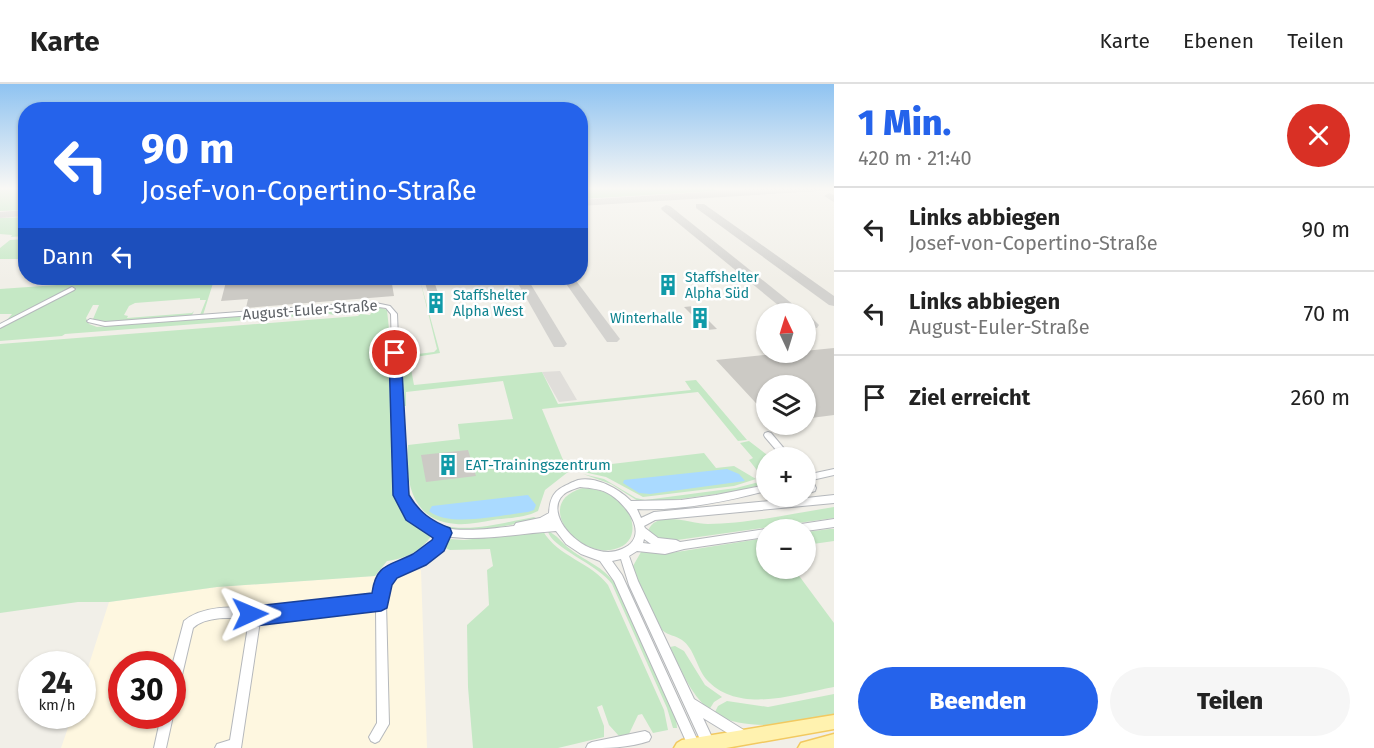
<!DOCTYPE html>
<html lang="de">
<meta charset="utf-8">
<style>
:root{--surface:#fff;--page:#f6f6f6;--text:#222;--muted:#767676;--line:#e0e0e0;--accent:#2563eb}
body{margin:0;font-family:"Fira Sans",sans-serif;background:var(--page);color:var(--text);height:100vh;display:flex;flex-direction:column;font-size:22px;white-space:nowrap}
*{box-sizing:border-box;margin:0}
p{font-size:20px;color:var(--muted)}
.icon{flex:none;width:33px;height:33px;fill:none;stroke:currentColor;stroke-width:2;stroke-linecap:round;stroke-linejoin:round}
.map{position:relative;flex:1;overflow:hidden}
.drawer{display:flex;flex-direction:column;background:var(--surface);width:540px}
.drawer>*{flex:none}
.hud{position:absolute;left:18px;top:18px;width:570px;height:183px;border-radius:24px;box-shadow:0 2px 4px #0004;background:#2563eb;color:#fff;overflow:hidden}
.needle{width:39px;rotate:356deg}
.controls{position:absolute;left:756px;top:219px;display:grid;gap:12px}
.controls a{display:grid;place-items:center;width:60px;height:60px;border-radius:50%;background:var(--surface);box-shadow:0 2px 4px #0004;font-size:30px}
.speed{position:absolute;left:18px;top:567px;display:flex;gap:12px;font-size:30px;font-weight:700;text-align:center}
.speed>*{display:grid;place-content:center;width:78px;height:78px;border-radius:50%;background:var(--surface);box-shadow:0 2px 4px #0004;line-height:1}
.speed small{font-size:15px;font-weight:400}
.speed .limit{border:9px solid #d22;background:#fff;color:#111}
.pin{position:absolute;display:grid;place-items:center;width:51px;height:51px;color:#fff;margin:-26px;border:3px solid #fff;border-radius:50%;box-shadow:0 2px 6px #0007}
.me{position:absolute;width:66px;margin:-33px;rotate:89deg;stroke-linejoin:round;filter:drop-shadow(0 0 4px #0008)}
.turn{display:flex;align-items:center;gap:21px;height:126px;padding:0 24px;font-size:27px}
.turn .icon{width:78px;height:78px;stroke-width:2.5}
.turn b{display:block;font-size:42px;line-height:51px}
.then{display:flex;align-items:center;height:57px;padding:0 24px;background:#0003;gap:12px;font-size:22px}
.round{display:grid;place-items:center;flex:none;width:63px;height:63px;border-radius:32px;background:var(--page)}
.headline{display:flex;align-items:center;justify-content:space-between;height:102px;padding:0 24px}
h1{font-size:36px;font-weight:800;line-height:45px;color:var(--accent)}
.button{display:flex;gap:12px;margin-top:auto;padding:12px 24px}
.button a{flex:1;height:69px;border-radius:36px;background:var(--accent);color:#fff;font-size:24px;font-weight:800;line-height:69px;text-align:center}
.button a+a{background:var(--page);color:var(--text)}
ul{padding:0;list-style:none}
li{display:flex;align-items:center;gap:18px;height:84px;padding:0 24px;border-top:2px solid var(--line)}
li div{flex:1}
li b{display:block;font-size:22px}
li em{font-style:normal}
header{display:flex;align-items:center;gap:36px;box-sizing:border-box;height:84px;padding:0 30px;background:var(--surface);border-bottom:2px solid var(--line)}
header strong{font-size:28px}
nav{display:flex;gap:33px;margin-inline-start:auto;font-size:21px}
main{display:flex;flex:1;min-height:0}
.map>svg:first-child{display:block}
.commercial{fill:#fef7e0;fill-rule:evenodd}
.industrial{fill:#e0deda}
.green{fill:#c5e8c5}
.water{fill:#aadaff}
.lines{fill:none;stroke-linecap:round;stroke-linejoin:round}
.taxiway{fill:#d4d3d0;fill-rule:evenodd}
.building{fill:#cccac5}
.minor-casing{stroke:#b5b8bc;stroke-width:2}
.major-casing{stroke:#f2c960;stroke-width:3}
.minor{fill:#fff;fill-rule:evenodd}
.major{fill:#fff2af;fill-rule:evenodd}
.route{fill:#2563eb;stroke:#184099;stroke-width:1.5}
.labels{text-anchor:middle;dominant-baseline:central;stroke-width:5;stroke-linejoin:round;paint-order:stroke}
.far-culture-label{font-size:14px;fill:#0d838f;stroke:#fff;text-anchor:start}
.street-label{font-size:15px;fill:#5f6368;stroke:#fff}
.culture-label{font-size:15px;fill:#0d838f;stroke:#fff;text-anchor:start}
</style>
<header>
<strong>Karte</strong>
<nav><a>Karte</a><a>Ebenen</a><a>Teilen</a></nav>
</header>
<main>
<div class="map">
<svg width="834" height="664" viewBox="0 0 834 664">
<rect width="100%" height="100%" fill="#f1efe8"/>
<path class="commercial" d="M421 486 427 664H61L72 632H82L83 599 109 518 217 503 375 492ZM122 580H172V632H122Z"/>
<polygon class="industrial" points="560,287 577,316 559,318 542,288"/>
<g class="green">
<polygon points="0,104 25,104 25,126 0,127"/>
<polygon points="581,104 713,104 717,107 581,115"/>
<polygon points="25,133 25,152 11,153 12,151 0,150 0,134"/>
<polygon points="25,155 25,175 0,175 0,164 10,156"/>
<path d="M116 194H143L139 200 147 201 214 196 203 231H200L206 216H200V214L135 219 129 222 124 231 128 232 127 234 192 229 194 227 192 231 102 239 93 235 99 221H93L86 234 89 240 97 243 377 222 373 226 379 223 387 226 393 283 396 411C401 430 415 442 432 451 420 468 407 474 387 477L375 492 217 503 109 518H78L0 529V260L358 232 360 230 370 231 372 227 334 231 329 230 65 250 62 252 0 257V243L71 204 6 237 12 230H0V205L113 197Z"/>
<path d="M420 196 440 269 409 274 414 301 542 288 558 320 691 306 685 297 696 296 747 356 738 357 698 308 542 325 568 388 545 406 538 427C525 434 507 434 493 436 481 438 468 441 456 440 411 437 405 397 408 361L460 355 458 340 513 335 503 297 406 308V322H404L401 272 434 268 437 265Z"/>
<polygon points="749,357 770,373 766,374 766,393 763,394 749,376 753,374 740,359"/>
<polygon points="704,369 716,384 734,382 756,395 734,402 643,413 606,393 579,387 578,384"/>
<polygon points="583,390 604,395 636,414 645,416 736,404 759,398 761,401 738,407 651,419 638,417 611,400"/>
<path d="M404 398C411 407 411 418 419 427 447 457 499 439 534 433L538 435C493 445 412 466 404 398Z"/>
<path d="M583 404C595 405 607 407 617 415 635 429 641 458 615 465 578 476 531 418 583 404Z"/>
<path d="M834 423V434L670 457H662L648 447C656 425 691 440 708 440 747 440 795 429 834 423Z"/>
<polygon points="830,445 834,445 834,457 806,461 806,448"/>
<path d="M543 447C558 473 591 478 608 501L664 626 668 646 653 649 642 630 638 631 629 650 619 652 609 641 602 621 597 623 604 642V653L558 664H473L468 603 467 541 489 521 487 486 493 482 490 465 450 466 442 463 449 455 464 456Z"/>
<path d="M548 447C557 451 562 459 570 465 589 480 601 480 617 502L676 634 677 644H673L667 624 612 500C599 481 550 463 548 447Z"/>
<path d="M766 454V484L794 485 834 539V603C795 610 738 631 706 595 697 584 694 564 682 556 675 551 669 552 662 546L636 494 633 482 641 468 664 470Z"/>
<path d="M675 562 684 567 705 601 722 613 714 618 709 626C690 609 681 586 670 563Z"/>
<path d="M834 610V631C796 639 751 649 714 630L718 622 727 617 768 623Z"/>
</g>
<g class="water">
<polygon points="727,385 739,390 745,397 650,410 639,409 623,399 624,396"/>
<path d="M528 411 536 421 534 426 528 428C502 431 449 444 429 427L432 422Z"/>
</g>
<g class="lines">
<g class="taxiway">
<polygon points="768,104 823,104 818,107 580,122 580,116"/>
<polygon points="829,109 834,111 834,118 824,112"/>
<polygon points="696,120 704,120 834,212 834,222 829,221 696,124"/>
<polygon points="666,121 670,122 805,230 789,230 662,126 661,124"/>
<polygon points="26,126 26,132 0,134 0,128"/>
<polygon points="515,194 527,194 567,260 564,263 554,263"/>
<polygon points="562,194 574,194 620,255 617,258 607,258"/>
<polygon points="806,232 811,233 819,241 817,244 806,243"/>
</g>
</g>
<g class="building">
<polygon points="227,194 391,194 394,212 246,224 248,215 221,217"/>
<polygon points="433,194 439,212 441,221 432,221 430,216 424,195"/>
<polygon points="694,222 717,245 707,246 684,223"/>
<polygon points="834,264 834,331 811,334 806,328 806,302 766,302 766,330 716,276"/>
<polygon points="468,366 476,392 426,398 421,371"/>
</g>
<g class="lines">
<defs>
<g id="minor">
<polygon points="72,203 75,205 74,206 0,244 0,240"/>
<path d="M371 218 390 222 397 230 404 401C407 410 409 420 415 427 434 454 486 445 514 442L516 439 540 434 549 429C550 413 554 406 569 400 570 399 578 396 578 396 596 392 619 405 631 417L681 416 716 411 766 401V407C724 418 680 427 637 425L641 434 654 428 770 417 777 412H790L788 416 834 411V419L655 436 644 442 645 444 658 454 676 456 680 458 766 445 768 446H766V453L684 465 665 470 637 467 629 472 638 497 694 615 747 648 749 652 747 656 743 658 739 656 703 634 717 664H704L629 501 621 475 612 477 622 491 701 664H689L614 497 600 477 581 470 566 460 556 447C522 449 480 458 446 452 441 461 437 468 428 474 417 481 400 484 392 495 387 502 387 510 386 518L389 640 379 657 375 659 371 657 369 653 377 639 376 524 260 537 241 664H215L217 660 230 656 249 536C232 533 206 532 193 544L178 608 176 612 172 614V582L184 537C202 522 234 521 255 527L377 513C383 467 417 483 437 451 409 441 402 429 396 401L391 230 386 224 371 222 105 242 88 238 87 237 90 235 105 238ZM580 403C591 404 602 405 611 411 629 423 650 453 622 465 587 481 536 427 567 408 571 406 576 404 580 403ZM644 455 651 460 643 459Z"/>
<polygon points="768,348 771,349 792,374 783,374 765,353 764,351 765,349"/>
<polygon points="834,385 834,391 812,396 816,404 815,407 806,410 806,403 807,403 806,391"/>
<polygon points="834,435 834,443 806,447 806,446 784,446 785,443 788,442"/>
<polygon points="172,631 173,632 166,664 154,664 161,632"/>
<path d="M645 647 649 649 651 653 649 657C629 664 607 664 586 664L588 660 592 658Z"/>
</g>
<g id="major">
<polygon points="834,631 834,645 726,664 674,664 677,659 682,656"/>
<polygon points="834,650 834,664 798,664 801,659"/>
</g>
</defs>
<use href="#minor" class="minor-casing"/>
<use href="#major" class="major-casing"/>
<use href="#minor" class="minor"/>
<use href="#major" class="major"/>
</g>
<linearGradient id="sky" x2="0" y2="1"><stop stop-color="#8fc3f1"/><stop offset="0.53" stop-color="#f9f8f5"/><stop offset="1" stop-color="#f9f8f5" stop-opacity="0"/></linearGradient>
<rect width="834" height="197" fill="url(#sky)"/>
<path class="route" d="M395 265 401 269 409 411C419 428 431 437 450 444L452 449 444 467 426 481 397 494 392 501 387 524 381 527 255 542 243 536 240 530 243 523 250 520 256 522 372 509C376 479 390 482 413 470 419 466 426 460 432 456L433 454 406 436 393 411 389 269Z"/>
<defs>
<symbol id="building-bare" viewBox="-9 -9 18 18"><path d="M-4-6H4V6H1V3H-1V6H-4ZM-2.5-4.3h1.7v1.8h-1.7ZM.8-4.3h1.7v1.8H.8ZM-2.5-1h1.7V.8h-1.7ZM.8-1h1.7V.8H.8Z" fill="#0f9aa8" stroke="#fff" stroke-width="2.5" paint-order="stroke"/></symbol>
</defs>
<g fill-rule="evenodd">
<use href="#building-bare" x="653" y="186" width="30" height="30"/>
<use href="#building-bare" x="421" y="204" width="30" height="30"/>
<use href="#building-bare" x="685" y="219" width="30" height="30"/>
<use href="#building-bare" x="433" y="366" width="30" height="30"/>
</g>
<g class="labels">
<g class="far-culture-label">
<text x="685" y="193">Staffshelter<tspan x="685" dy="16">Alpha Süd</tspan></text>
<text x="453" y="211">Staffshelter<tspan x="453" dy="16">Alpha West</tspan></text>
<text x="683" y="234" text-anchor="end">Winterhalle</text>
</g>
<g class="street-label">
<text transform="translate(310 226) rotate(-4)">August-Euler-Straße</text>
</g>
<g class="culture-label">
<text x="465" y="381">EAT-Trainingszentrum</text>
</g>
</g>
</svg>
<div class="controls">
<a><svg class="needle" viewBox="-14 -14 28 28"><path d="M0-13l5 13h-10z" fill="#e53935"/><path d="M0 13l5-13h-10z" fill="#767676"/></svg></a>
<a><svg class="icon" aria-label="layers" viewBox="0 0 24 24"><path d="M12 4l9 5-9 5-9-5zM3 14l9 5 9-5"/></svg></a>
<a>+</a>
<a>−</a>
</div>
<div class="speed"><div>24<small>km/h</small></div><div class="limit">30</div></div>
<div class="pin" style="left:395px;top:269px;background:#d93025"><svg class="icon" aria-label="arrive" viewBox="0 0 24 24"><path d="M6 21V4h12l-3 4 3 4H6"/></svg></div>
<svg class="me" style="left:250px;top:530px" viewBox="-20 -20 40 40"><path d="M0-17L14 15 0 8-14 15z" fill="#2563eb" stroke="#fff" stroke-width="4"/></svg>
<div class="hud">
<div class="turn"><svg class="icon" aria-label="left" viewBox="0 0 24 24"><path d="M17 20v-9H6M10 6l-5 5 5 5"/></svg><div><b>90 m</b>Josef-von-Copertino-Straße</div></div>
<div class="then">Dann<svg class="icon" aria-label="left" viewBox="0 0 24 24"><path d="M17 20v-9H6M10 6l-5 5 5 5"/></svg></div>
</div>
</div>
<section class="drawer">
<div class="headline"><div><h1>1 Min.</h1><p>420 m · 21:40</p></div><a class="round" style="background:#d93025;color:#fff"><svg class="icon" aria-label="close" viewBox="0 0 24 24"><path d="M6 6l12 12M18 6L6 18"/></svg></a></div>
<ul>
<li><svg class="icon" aria-label="left" viewBox="0 0 24 24"><path d="M17 20v-9H6M10 6l-5 5 5 5"/></svg><div><b>Links abbiegen</b><p>Josef-von-Copertino-Straße</p></div><em>90 m</em></li>
<li><svg class="icon" aria-label="left" viewBox="0 0 24 24"><path d="M17 20v-9H6M10 6l-5 5 5 5"/></svg><div><b>Links abbiegen</b><p>August-Euler-Straße</p></div><em>70 m</em></li>
<li><svg class="icon" aria-label="arrive" viewBox="0 0 24 24"><path d="M6 21V4h12l-3 4 3 4H6"/></svg><div><b>Ziel erreicht</b></div><em>260 m</em></li>
</ul>
<div class="button"><a>Beenden</a><a>Teilen</a></div>
</section>
</main>
